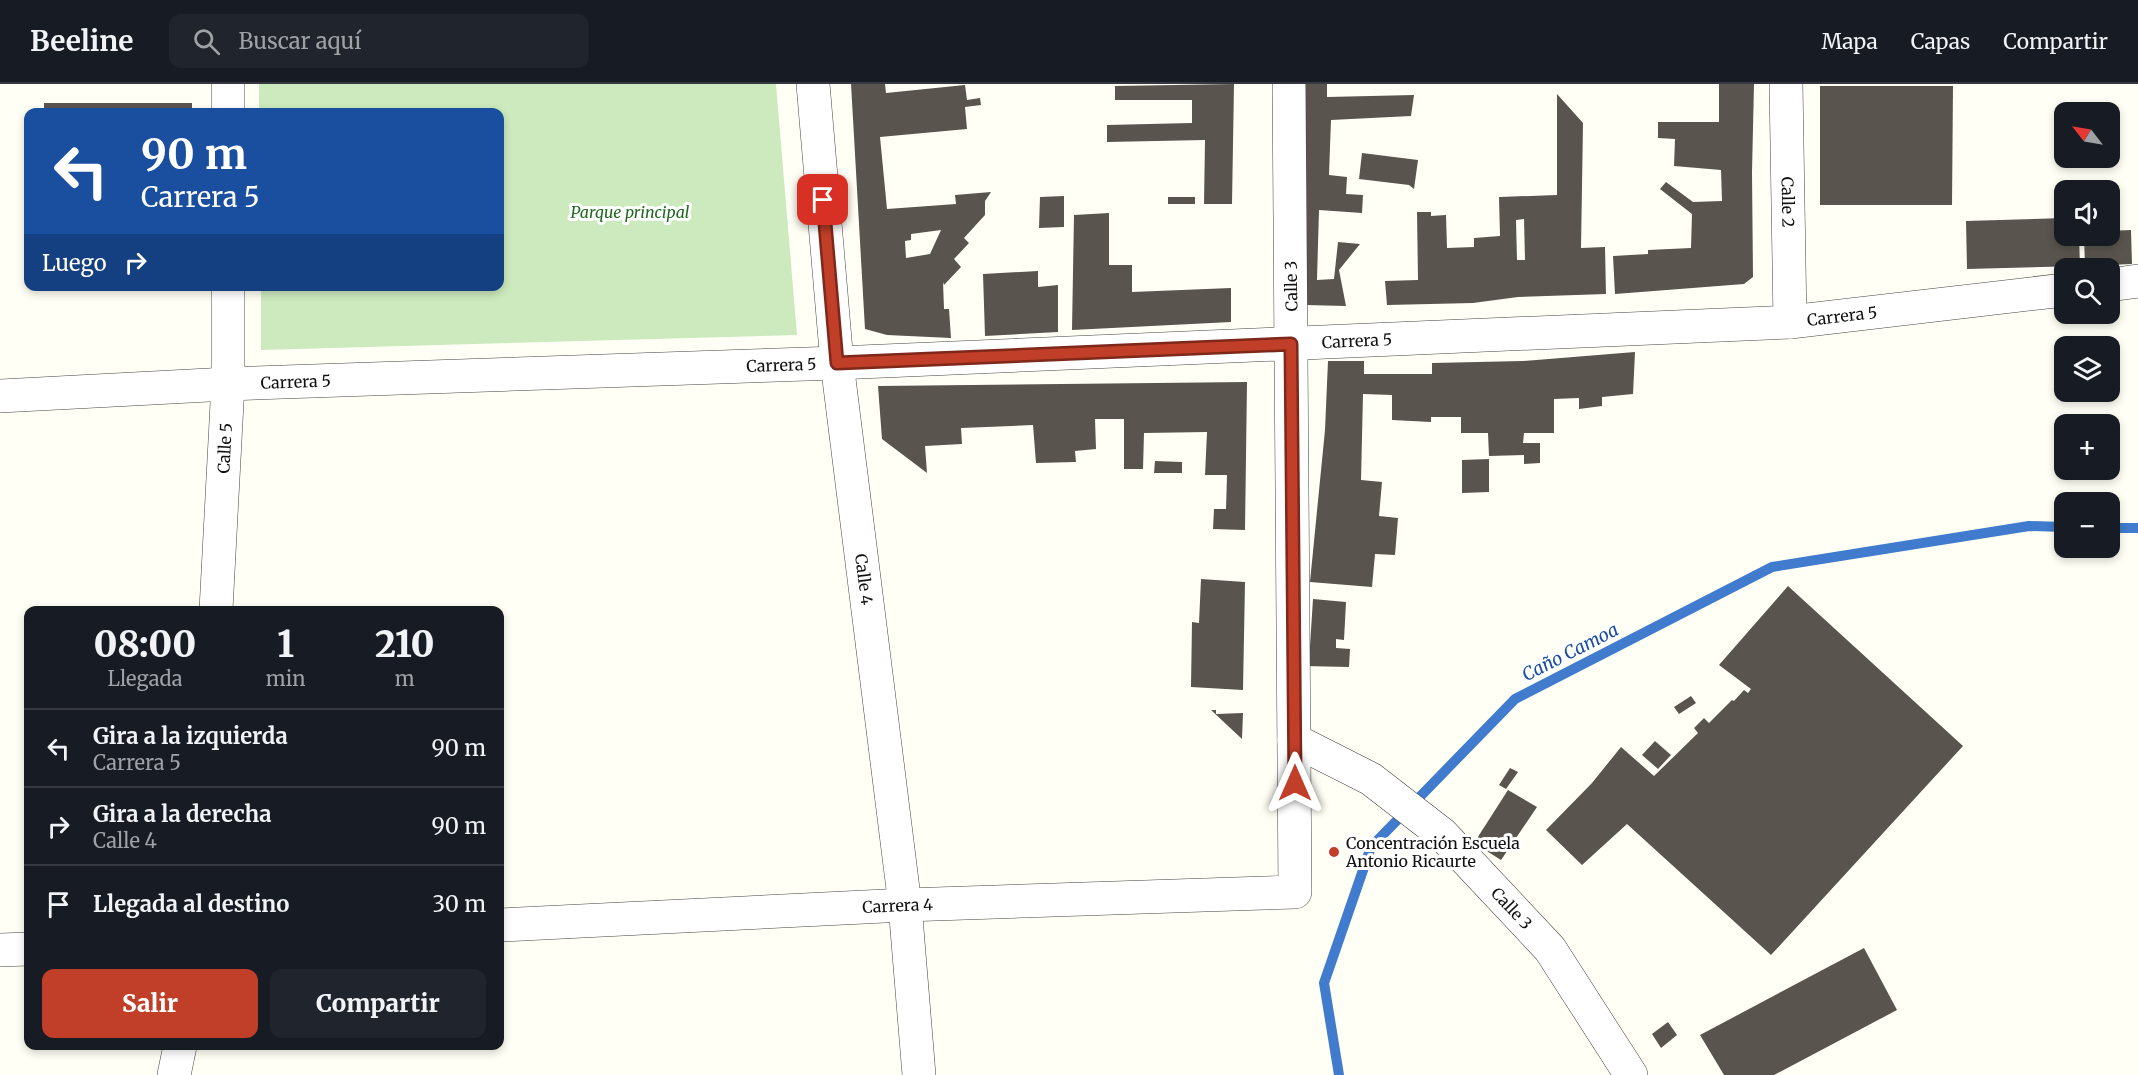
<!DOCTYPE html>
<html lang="es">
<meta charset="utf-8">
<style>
:root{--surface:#171b24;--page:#20242c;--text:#f1f3f6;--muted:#9ea1a6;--line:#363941;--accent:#c13e28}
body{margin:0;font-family:Merriweather,serif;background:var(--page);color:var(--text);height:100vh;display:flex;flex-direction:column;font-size:22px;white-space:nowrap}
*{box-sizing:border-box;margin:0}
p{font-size:20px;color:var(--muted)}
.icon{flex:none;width:33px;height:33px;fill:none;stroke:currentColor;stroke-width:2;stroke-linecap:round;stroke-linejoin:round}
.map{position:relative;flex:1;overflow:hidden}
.details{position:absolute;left:24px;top:522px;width:480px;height:444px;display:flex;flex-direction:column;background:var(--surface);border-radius:12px;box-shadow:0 3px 9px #0003}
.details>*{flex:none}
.top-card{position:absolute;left:24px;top:24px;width:480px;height:183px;border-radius:12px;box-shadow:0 3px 9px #0003;background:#1a4fa0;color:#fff;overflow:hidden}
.needle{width:39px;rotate:301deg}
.fabs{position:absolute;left:2054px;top:18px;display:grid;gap:12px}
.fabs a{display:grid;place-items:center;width:66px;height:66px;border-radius:12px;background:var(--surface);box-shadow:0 3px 9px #0003;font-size:30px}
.pin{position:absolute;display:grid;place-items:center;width:51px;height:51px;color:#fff;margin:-26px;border-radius:12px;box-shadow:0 3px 9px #0006}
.me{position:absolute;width:66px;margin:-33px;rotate:0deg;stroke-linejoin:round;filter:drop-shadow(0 0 4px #0008)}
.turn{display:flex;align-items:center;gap:21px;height:126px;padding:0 18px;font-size:27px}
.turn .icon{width:78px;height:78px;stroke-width:2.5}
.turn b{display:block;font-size:42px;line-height:51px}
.then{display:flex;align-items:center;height:57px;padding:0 18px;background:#0003;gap:12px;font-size:22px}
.eta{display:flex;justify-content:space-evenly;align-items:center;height:102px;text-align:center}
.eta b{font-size:36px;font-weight:800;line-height:42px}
.cta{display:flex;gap:12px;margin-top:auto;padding:12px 18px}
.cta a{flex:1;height:69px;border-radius:12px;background:var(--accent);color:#fff;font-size:24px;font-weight:800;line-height:69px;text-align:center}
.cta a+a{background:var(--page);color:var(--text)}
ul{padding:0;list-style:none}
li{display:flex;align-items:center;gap:18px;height:78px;padding:0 18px;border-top:2px solid var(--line)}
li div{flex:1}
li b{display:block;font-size:22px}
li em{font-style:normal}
header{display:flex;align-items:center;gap:36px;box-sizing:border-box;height:84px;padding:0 30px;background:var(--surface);border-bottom:2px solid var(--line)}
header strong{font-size:28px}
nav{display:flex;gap:33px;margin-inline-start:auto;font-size:21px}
.search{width:420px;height:54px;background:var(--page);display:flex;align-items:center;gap:15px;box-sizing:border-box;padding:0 21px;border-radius:12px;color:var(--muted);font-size:22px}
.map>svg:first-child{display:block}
.green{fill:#cceabd}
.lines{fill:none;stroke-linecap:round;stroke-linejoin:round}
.stream{stroke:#417bcd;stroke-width:10}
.building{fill:#59544d;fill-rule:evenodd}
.minor-casing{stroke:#444;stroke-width:34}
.minor{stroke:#fff;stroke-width:33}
.route-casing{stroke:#7d281a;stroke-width:15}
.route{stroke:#c13e28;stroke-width:10}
.poi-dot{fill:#c13e28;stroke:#fff;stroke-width:2}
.labels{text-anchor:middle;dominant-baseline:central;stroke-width:6;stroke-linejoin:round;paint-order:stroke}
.street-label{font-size:16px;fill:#111;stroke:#fff}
.park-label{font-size:16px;font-style:italic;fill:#226920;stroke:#fff}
.poi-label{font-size:16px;fill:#111;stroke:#fff;text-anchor:start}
.water-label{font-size:18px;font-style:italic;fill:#194da3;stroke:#fff}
</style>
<header>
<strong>Beeline</strong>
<div class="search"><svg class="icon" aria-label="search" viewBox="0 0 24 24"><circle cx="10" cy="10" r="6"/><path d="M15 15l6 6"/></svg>Buscar aquí</div>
<nav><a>Mapa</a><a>Capas</a><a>Compartir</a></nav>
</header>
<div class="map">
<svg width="2138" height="991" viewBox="0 0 2138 991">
<rect width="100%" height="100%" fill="#fffff5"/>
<polygon class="green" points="259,0 776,0 797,251 261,266 261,203 500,202 500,28 259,28"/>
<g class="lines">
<g class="stream">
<polyline points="2109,444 2138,444"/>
<polyline points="1339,991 1324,899 1371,763 1515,615 1772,483 2029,442 2064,443"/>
</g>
</g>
<g class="building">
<path d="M851 0H885L886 9 965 1 967 16 980 14 981 21 965 23 967 45 880 53 887 125 956 120 955 111 991 108 985 117V131L964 154 969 159 954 175 961 183 944 201 943 198 944 225H949L951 254 887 251 865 245ZM941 146 930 170 906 174 905 157 911 156V150Z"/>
<polygon points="1234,0 1232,120 1204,120 1205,56 1107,58 1107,41 1192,39 1192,16 1115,16 1115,2"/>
<polygon points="1301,0 1327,0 1327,13 1414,11 1411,32 1331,36 1329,91 1347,93 1346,110 1363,111 1362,129 1319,126 1317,196 1334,195 1338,158 1360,160 1339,186 1346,222 1305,221"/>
<polygon points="1719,0 1754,0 1752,88 1753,193 1744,200 1615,210 1613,172 1648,170 1648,166 1691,164 1692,130 1660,105 1666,98 1693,118 1722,117 1721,86 1674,82 1675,55 1658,54 1658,38 1719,38"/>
<polygon points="1820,2 1953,2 1952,121 1820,121"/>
<path d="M1557 10 1583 39 1581 164 1605 163 1606 210 1518 213 1473 219 1387 221 1385 197 1418 196 1417 128H1431V132L1446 131 1447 164 1474 163V154L1500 152 1499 113 1557 111ZM1524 135 1525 176H1517L1516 136Z"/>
<rect x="44" y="19" width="148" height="9"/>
<polygon points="1362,69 1418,76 1414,105 1409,101 1359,95"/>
<polygon points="1064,112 1064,143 1039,144 1040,113"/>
<rect x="1168" y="113" width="27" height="7"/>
<polygon points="1109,129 1109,181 1132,181 1132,208 1231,204 1231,238 1072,246 1074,131"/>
<polygon points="2064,134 2064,152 2079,152 2080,182 1967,185 1966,137"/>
<polygon points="2131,146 2132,180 2085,182 2084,152 2109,152 2109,147"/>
<polygon points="1038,187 1038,203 1058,201 1058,248 985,252 983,190"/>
<polygon points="1635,268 1633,310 1602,313 1602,322 1579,325 1579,314 1554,315 1554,349 1524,349 1523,359 1540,359 1540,379 1524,380 1524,371 1489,372 1488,349 1461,349 1461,333 1431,333 1431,338 1392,336 1392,311 1363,310 1361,396 1382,398 1379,432 1398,434 1395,471 1375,470 1372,503 1310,498 1325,346 1328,277 1364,277 1364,290 1432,290 1432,279 1523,277"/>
<polygon points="1247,298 1245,446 1213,445 1214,425 1226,425 1227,391 1205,391 1207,348 1144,349 1143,385 1124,385 1124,335 1095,335 1096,365 1075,367 1076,378 1036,379 1033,341 961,344 962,360 925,362 927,389 882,355 878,302"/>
<polygon points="1489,375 1489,408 1462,409 1462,376"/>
<polygon points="1155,377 1182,378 1182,389 1154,389"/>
<polygon points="1201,495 1245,498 1243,606 1191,603 1192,538 1199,539"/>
<polygon points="1788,502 1963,662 1771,871 1627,740 1582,781 1546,746 1592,699 1621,663 1654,692 1698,649 1694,644 1704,634 1709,639 1732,616 1734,617 1744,606 1748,609 1751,605 1719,581"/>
<polygon points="1313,515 1346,518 1344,556 1336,555 1336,564 1350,565 1349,583 1304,582 1304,562 1310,562"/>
<polygon points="1691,612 1696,619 1679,630 1674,623"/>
<polygon points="1211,626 1216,626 1216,630 1243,629 1242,655"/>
<polygon points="1655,657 1671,671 1658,685 1642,671"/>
<polygon points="1510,684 1518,688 1506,705 1499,701"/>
<polygon points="1508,706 1537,723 1501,776 1474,759"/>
<polygon points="1864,864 1897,926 1774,991 1724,991 1700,951"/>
<polygon points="1668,938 1677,951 1661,964 1652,950"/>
</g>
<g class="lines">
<defs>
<g id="minor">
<polyline points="228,0 228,28"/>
<path id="s1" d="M813 0 837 279 905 821 919 991"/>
<path id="s2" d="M1786 0 1790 238"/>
<polyline points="2109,201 2138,197"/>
<path id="s3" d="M0 312 228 300 837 279 1790 238 2064 206"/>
<path id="s4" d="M216 526 228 300V202"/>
<path id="s5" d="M1294 656 1371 695 1442 750 1550 865 1631 991"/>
<path id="s6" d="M500 841 905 821 1295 808 1289 0"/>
<polyline points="0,866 28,865"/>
<polyline points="174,991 180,962"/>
</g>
</defs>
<use href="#minor" class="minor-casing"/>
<use href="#minor" class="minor"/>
</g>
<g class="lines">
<defs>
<polyline id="route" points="823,116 837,279 1291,260 1295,699"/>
</defs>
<use href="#route" class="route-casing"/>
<use href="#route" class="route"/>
</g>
<circle class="poi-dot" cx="1334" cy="768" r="6"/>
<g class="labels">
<g class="street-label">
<text stroke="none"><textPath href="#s2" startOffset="118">Calle 2</textPath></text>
<text transform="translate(1291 202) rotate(-91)">Calle 3</text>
<text stroke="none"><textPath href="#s3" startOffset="1844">Carrera 5</textPath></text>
<text stroke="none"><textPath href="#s3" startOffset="1358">Carrera 5</textPath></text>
<text stroke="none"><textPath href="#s3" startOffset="782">Carrera 5</textPath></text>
<text stroke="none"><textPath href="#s3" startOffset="296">Carrera 5</textPath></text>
<text stroke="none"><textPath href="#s4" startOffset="162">Calle 5</textPath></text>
<text stroke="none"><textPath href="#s1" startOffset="498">Calle 4</textPath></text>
<text stroke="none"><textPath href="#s6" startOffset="398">Carrera 4</textPath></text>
<text stroke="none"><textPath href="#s5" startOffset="278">Calle 3</textPath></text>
</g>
<g class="park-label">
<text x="630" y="128">Parque principal</text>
</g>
<g class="poi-label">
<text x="1346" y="759">Concentración Escuela<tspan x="1346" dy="18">Antonio Ricaurte</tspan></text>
</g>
<g class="water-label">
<text transform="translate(1570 568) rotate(-27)">Caño Camoa</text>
</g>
</g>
</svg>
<div class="fabs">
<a><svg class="needle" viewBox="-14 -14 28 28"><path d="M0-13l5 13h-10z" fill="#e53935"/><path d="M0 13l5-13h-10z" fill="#9ea1a6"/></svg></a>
<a><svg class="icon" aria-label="sound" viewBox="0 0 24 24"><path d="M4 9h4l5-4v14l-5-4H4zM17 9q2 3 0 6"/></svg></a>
<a><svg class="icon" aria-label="search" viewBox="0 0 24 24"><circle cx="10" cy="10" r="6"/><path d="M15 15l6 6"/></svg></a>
<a><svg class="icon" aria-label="layers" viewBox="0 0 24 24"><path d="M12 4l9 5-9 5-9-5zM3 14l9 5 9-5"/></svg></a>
<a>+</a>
<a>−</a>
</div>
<div class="pin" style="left:823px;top:116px;background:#d93025"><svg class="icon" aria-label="arrive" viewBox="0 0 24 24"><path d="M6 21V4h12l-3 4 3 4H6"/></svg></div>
<svg class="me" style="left:1295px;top:699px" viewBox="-20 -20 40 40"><path d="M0-17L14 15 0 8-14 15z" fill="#c13e28" stroke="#fff" stroke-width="4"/></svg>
<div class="top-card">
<div class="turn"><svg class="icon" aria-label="left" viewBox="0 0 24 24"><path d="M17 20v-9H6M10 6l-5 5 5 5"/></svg><div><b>90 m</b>Carrera 5</div></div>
<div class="then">Luego<svg class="icon" aria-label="right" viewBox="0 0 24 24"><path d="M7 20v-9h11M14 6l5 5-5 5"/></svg></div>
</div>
<section class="details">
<div class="eta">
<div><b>08:00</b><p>Llegada</p></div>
<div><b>1</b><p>min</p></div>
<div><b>210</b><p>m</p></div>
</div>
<ul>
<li><svg class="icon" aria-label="left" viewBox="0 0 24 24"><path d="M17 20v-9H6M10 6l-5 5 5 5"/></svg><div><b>Gira a la izquierda</b><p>Carrera 5</p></div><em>90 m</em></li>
<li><svg class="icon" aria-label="right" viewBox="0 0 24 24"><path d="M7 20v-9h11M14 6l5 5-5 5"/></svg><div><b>Gira a la derecha</b><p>Calle 4</p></div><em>90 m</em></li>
<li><svg class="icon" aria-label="arrive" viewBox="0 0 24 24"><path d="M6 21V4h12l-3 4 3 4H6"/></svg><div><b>Llegada al destino</b></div><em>30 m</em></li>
</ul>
<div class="cta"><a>Salir</a><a>Compartir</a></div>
</section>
</div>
